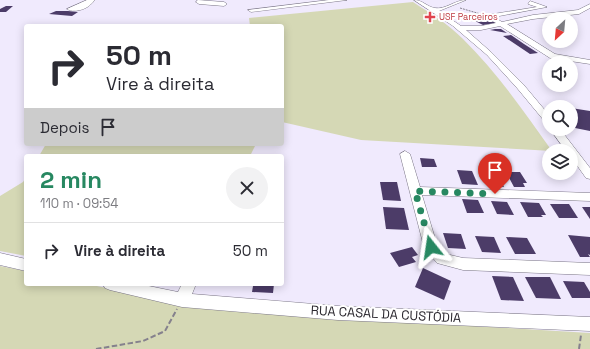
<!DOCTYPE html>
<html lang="pt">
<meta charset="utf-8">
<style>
:root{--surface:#fff;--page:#f2f2f3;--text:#2b2b33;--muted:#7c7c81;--line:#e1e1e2;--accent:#278861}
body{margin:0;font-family:"Space Grotesk",sans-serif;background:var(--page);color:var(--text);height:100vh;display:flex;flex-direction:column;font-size:15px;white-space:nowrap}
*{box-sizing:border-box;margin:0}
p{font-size:13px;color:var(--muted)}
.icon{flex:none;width:22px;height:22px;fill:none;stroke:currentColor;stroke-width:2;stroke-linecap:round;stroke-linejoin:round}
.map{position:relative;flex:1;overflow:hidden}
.side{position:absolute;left:24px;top:154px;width:260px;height:132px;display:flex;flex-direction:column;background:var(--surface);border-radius:4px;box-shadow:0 2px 10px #0003}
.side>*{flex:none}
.hud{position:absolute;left:24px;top:24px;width:260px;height:122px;border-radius:4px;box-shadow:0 2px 10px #0003;background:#fff;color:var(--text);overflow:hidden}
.needle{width:26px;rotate:206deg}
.fabs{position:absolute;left:542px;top:12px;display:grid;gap:8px}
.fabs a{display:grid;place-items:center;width:36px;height:36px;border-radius:50%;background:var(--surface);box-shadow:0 2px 10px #0003;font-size:20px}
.pin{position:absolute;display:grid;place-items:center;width:34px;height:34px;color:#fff;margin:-41px -17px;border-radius:50% 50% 50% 0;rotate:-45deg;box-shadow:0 0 4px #0007}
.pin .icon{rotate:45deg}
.me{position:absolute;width:44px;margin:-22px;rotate:345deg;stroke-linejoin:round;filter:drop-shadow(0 0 3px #0008)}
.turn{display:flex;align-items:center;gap:14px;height:84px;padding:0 16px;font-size:18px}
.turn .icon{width:52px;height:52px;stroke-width:2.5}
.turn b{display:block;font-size:28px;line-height:34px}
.then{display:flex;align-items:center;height:38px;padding:0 16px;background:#0003;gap:8px;font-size:15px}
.round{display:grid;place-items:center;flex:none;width:42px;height:42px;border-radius:21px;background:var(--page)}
.headline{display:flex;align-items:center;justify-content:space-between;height:68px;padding:0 16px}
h1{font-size:24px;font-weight:700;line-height:30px;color:var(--accent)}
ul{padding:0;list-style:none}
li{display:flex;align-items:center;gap:12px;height:56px;padding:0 16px;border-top:1px solid var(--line)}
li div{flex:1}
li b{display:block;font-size:15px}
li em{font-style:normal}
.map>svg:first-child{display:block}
.green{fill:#d5d8b5}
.building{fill:#4c3c68}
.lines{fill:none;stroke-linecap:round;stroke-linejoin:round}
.minor-casing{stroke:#7a7586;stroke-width:1}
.path-far1{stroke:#85818d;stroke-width:1;stroke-dasharray:2 1;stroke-linecap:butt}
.path{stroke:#85818d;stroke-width:2;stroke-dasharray:5.5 2.5;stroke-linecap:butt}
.minor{fill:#fff;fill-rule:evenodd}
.route{stroke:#278861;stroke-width:7;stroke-dasharray:0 12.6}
.health-dot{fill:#e0444e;stroke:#fff;stroke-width:1.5}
.labels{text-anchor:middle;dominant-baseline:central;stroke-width:4;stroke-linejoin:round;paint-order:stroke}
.far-health-label{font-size:9px;fill:#be3a42;stroke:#fff;text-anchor:start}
.near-street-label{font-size:13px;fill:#2c2930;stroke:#fff}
</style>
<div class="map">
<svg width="590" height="349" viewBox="0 0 590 349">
<rect width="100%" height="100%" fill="#f0eafd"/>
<g class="green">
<path d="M413 2C430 13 448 24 462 38 497 72 524 112 552 151L361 140 282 122V26H250L249 18Z"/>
<polygon points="46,144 256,144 250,156 39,156"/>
<polygon points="26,177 26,256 0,251 0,196 23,182"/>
<polygon points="0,266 26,271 26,284 87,284 180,303 245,312 590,333 590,349 0,349"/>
</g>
<g class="building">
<polygon points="6,6 13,6 6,12 0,12 0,9"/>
<polygon points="56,11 68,11 78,12 72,16 49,14"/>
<polygon points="488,19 496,23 483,25 475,21"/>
<polygon points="501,29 507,33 490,30 495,29"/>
<polygon points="511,35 524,44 538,53 530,54 503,36"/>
<polygon points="571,108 590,111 590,131 575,128 571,120"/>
<polygon points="420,158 434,159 437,167 422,167"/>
<polygon points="457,170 472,171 478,185 462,184"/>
<polygon points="481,171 497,172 504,187 496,186 494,183 486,182"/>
<polygon points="506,172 520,172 527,183 523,183 525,187 514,187"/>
<polygon points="380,182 397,182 401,201 383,200"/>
<polygon points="462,199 478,200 484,213 467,213"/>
<polygon points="491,201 507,202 514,215 497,214"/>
<polygon points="520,202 539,203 546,215 541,215 543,217 528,217"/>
<polygon points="550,204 569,204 578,218 559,218"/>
<polygon points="383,207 404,208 409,230 386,229"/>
<polygon points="582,207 590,207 590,219"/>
<polygon points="443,233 461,234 466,249 448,248"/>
<polygon points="568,235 590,237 590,255 588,254 590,257 580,257"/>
<polygon points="475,236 494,237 501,253 482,252"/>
<polygon points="506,237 527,238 536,254 515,254"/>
<polygon points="412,247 418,255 412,257 416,262 399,267 390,253"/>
<polygon points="423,268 451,281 444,300 415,287"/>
<polygon points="492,276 513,277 524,301 501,300"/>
<polygon points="525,277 550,277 561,299 536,298"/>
<polygon points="563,281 584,282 590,292 590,298 572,298"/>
<polygon points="245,284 274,284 273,293 252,292 253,286 244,286"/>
</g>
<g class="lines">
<defs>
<g id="minor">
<path d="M87 0H95C93 1 93 3 91 4 86 10 73 13 67 9Z"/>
<polygon points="198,0 224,2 227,4 224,6 199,4 196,2"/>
<polygon points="329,0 347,0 251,12 248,10"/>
<path d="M414 0C423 0 427 7 435 8 445 10 455 0 466 0L439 11 461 26H481L496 23 487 17V15L537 7 528 4 530 1 547 7 494 17 502 22 533 15 578 10 590 4V8L579 14 533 19 507 24 555 54 590 60V64L550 58 500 26 481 30H466L491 52 523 84 549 115V124L546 123 517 88 487 55 453 26Z"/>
<polygon points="550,129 560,129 590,168 590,179 586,178 571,157 571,151 566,151"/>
<polygon points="405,151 410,154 420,187 590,193 590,201 422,195 437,245 446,254 463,258 590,263 590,275 463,270 437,263 424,247 400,154"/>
<polygon points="0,253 26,259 26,271 0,265"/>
<polygon points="103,284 139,284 178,292 182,284 196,284 192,294 338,306 590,317 590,331 338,320 182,307 110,290 105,288"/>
</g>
</defs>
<use href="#minor" class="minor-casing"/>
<polyline class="path-far1" points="460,8 484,15"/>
<g class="path">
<polyline points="96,349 143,341 165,331 177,309"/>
<polyline points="579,349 581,335"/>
</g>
<use href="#minor" class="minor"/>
</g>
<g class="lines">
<polyline class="route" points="431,247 415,191 495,194"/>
</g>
<path class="health-dot" d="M428 11h4v4h4v4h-4v4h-4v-4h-4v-4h4z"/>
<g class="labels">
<g class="far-health-label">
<text x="439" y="17">USF Parceiros</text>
</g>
<g class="near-street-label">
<text transform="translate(386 314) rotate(3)">RUA CASAL DA CUSTÓDIA</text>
</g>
</g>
</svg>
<div class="fabs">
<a><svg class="needle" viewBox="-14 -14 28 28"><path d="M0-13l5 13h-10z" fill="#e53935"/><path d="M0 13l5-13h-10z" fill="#7c7c81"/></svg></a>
<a><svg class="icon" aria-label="sound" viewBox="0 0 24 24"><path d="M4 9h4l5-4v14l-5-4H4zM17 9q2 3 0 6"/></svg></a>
<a><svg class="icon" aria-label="search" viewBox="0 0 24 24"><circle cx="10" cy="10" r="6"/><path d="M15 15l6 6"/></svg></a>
<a><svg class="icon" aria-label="layers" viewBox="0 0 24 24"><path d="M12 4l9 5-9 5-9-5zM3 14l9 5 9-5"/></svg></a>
</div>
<div class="pin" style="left:495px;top:194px;background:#d93025"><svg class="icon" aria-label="arrive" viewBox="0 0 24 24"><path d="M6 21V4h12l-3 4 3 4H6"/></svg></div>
<svg class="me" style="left:431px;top:247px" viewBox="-20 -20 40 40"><path d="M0-17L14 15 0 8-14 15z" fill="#278861" stroke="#fff" stroke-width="4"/></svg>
<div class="hud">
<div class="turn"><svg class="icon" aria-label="right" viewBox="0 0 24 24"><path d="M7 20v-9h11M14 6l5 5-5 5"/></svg><div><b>50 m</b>Vire à direita</div></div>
<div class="then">Depois<svg class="icon" aria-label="arrive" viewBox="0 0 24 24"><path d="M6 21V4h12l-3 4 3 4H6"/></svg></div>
</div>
<section class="side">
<div class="headline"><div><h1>2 min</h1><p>110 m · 09:54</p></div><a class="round"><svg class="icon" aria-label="close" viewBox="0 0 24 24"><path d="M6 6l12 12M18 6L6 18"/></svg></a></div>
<ul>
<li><svg class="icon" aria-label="right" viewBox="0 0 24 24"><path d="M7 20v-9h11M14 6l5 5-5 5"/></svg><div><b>Vire à direita</b></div><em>50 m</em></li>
</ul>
</section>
</div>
